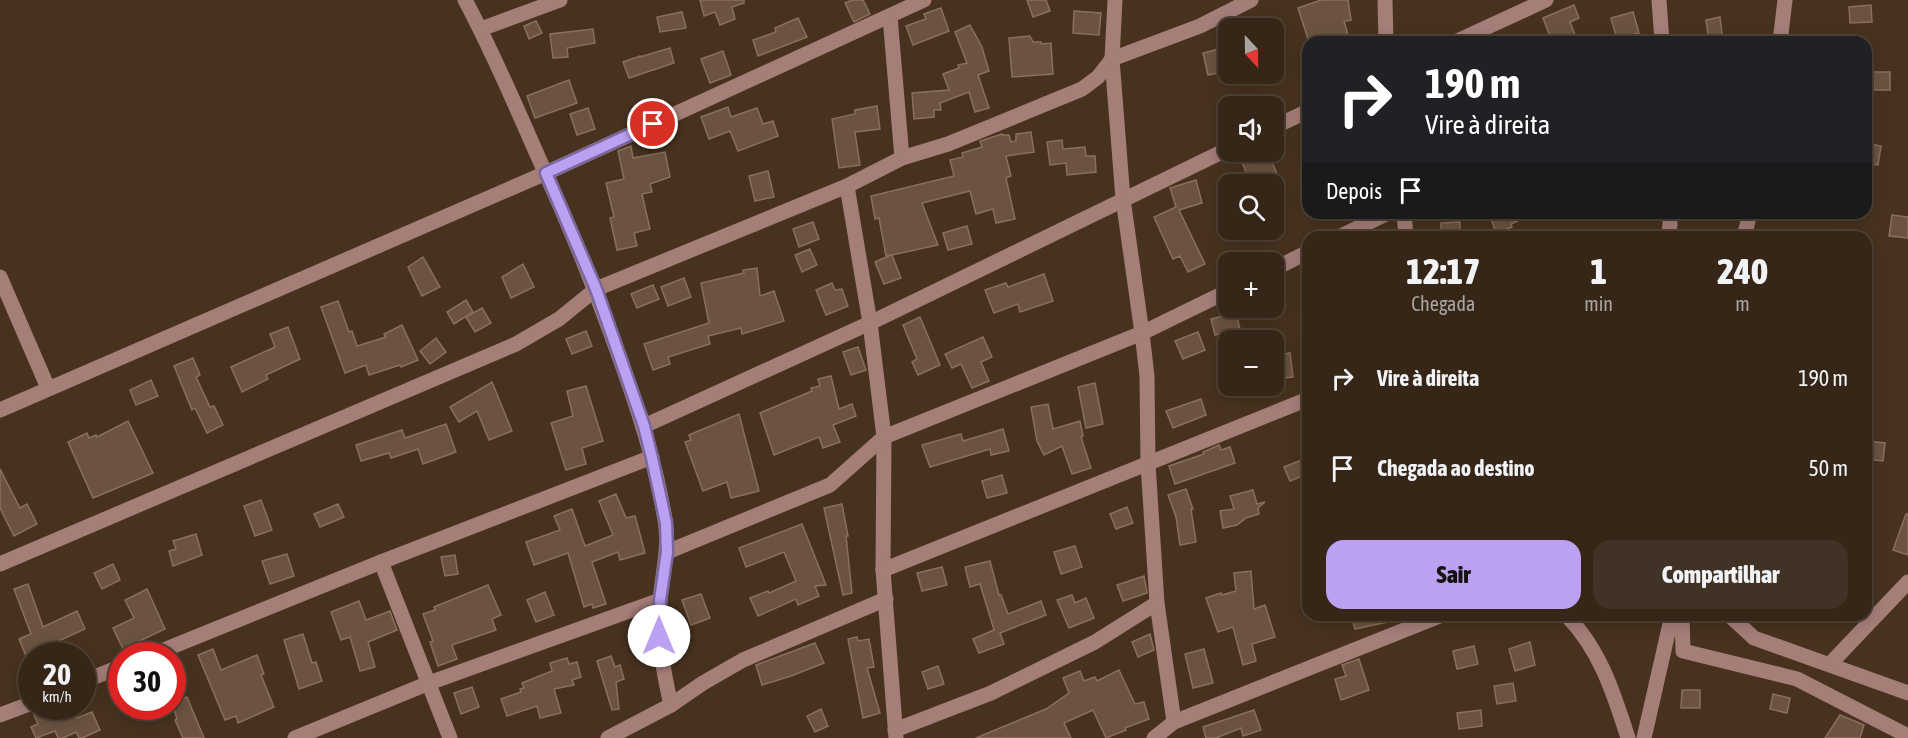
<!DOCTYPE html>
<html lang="pt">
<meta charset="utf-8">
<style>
:root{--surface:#352617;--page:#403224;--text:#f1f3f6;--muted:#aaa5a1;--line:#4f4336;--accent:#bca0f2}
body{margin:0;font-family:"Asap Condensed",sans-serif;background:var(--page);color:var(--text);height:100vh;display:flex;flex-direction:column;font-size:22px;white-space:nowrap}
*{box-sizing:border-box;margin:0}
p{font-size:20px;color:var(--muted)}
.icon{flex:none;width:33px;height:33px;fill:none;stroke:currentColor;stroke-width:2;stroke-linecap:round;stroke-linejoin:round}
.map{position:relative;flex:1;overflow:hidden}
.side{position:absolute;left:1302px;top:231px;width:570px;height:390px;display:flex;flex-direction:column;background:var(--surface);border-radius:18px;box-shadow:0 3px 15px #0003,0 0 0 2px var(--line)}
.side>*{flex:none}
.top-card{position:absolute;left:1302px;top:36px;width:570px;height:183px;border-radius:18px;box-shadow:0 3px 15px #0003,0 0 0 2px var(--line);background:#202124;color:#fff;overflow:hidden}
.needle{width:39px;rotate:158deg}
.tools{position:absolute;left:1218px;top:18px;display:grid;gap:12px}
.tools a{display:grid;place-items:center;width:66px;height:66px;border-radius:12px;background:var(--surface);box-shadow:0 3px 15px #0003,0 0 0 2px var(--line);font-size:30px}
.speed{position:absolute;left:18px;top:642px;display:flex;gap:12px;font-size:30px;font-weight:700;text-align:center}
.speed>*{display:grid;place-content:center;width:78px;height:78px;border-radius:50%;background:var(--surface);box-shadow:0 3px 15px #0003,0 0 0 2px var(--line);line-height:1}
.speed small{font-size:15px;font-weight:400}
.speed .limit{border:9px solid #d22;background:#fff;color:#111}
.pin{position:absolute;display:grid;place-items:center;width:51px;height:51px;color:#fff;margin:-26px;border:3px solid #fff;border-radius:50%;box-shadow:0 2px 6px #0007}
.me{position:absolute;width:66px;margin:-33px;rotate:0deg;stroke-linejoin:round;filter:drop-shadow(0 0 4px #0008)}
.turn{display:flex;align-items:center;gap:21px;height:126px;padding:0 24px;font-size:27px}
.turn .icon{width:78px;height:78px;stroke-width:2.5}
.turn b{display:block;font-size:42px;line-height:51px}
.then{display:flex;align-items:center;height:57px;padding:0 24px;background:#0003;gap:12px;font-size:22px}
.eta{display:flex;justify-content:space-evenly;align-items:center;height:102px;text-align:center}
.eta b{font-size:36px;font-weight:800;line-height:42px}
.action{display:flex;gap:12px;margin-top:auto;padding:12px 24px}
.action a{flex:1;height:69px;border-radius:18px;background:var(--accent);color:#111;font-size:24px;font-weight:800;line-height:69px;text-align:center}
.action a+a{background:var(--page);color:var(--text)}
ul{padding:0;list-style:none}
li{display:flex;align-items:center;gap:18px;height:90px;padding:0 24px}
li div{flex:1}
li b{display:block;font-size:22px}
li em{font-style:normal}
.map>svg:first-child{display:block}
.building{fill:#6c5341;stroke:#8a6f5d;stroke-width:1.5}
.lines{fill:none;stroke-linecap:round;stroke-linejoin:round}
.minor{stroke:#a57e78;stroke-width:15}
.route-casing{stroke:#7a689d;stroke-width:15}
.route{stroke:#bca0f2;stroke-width:10}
</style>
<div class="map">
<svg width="1908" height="738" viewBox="0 0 1908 738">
<rect width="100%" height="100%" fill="#47321f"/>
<g class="building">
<polygon points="700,0 744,0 744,3 732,7 735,19 720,25 715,12 704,16"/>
<polygon points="852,0 863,0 870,14 854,22 845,3"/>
<polygon points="1027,0 1046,0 1050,11 1033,17"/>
<polygon points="1321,0 1348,0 1351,20 1344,21 1350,42 1309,42 1298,8"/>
<polygon points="1574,5 1579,18 1570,22 1578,42 1552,42 1543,18"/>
<polygon points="1871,5 1872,22 1850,23 1849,7"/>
<polygon points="941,8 949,31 913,45 906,26 926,19 924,14"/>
<polygon points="1074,11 1101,13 1099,35 1073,33"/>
<polygon points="682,12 686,28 660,32 657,17"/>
<polygon points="1633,12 1639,33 1617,39 1611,18"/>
<polygon points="1720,17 1723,42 1709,42 1706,20"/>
<polygon points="798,18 807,37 758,56 753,40 776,32 775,28"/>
<polygon points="536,21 542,33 529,39 524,26"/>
<polygon points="970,25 982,47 989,71 978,75 989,108 975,112 969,92 940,103 941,110 934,110 934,117 914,119 912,93 949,90 943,74 959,68 958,65 967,63 955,32"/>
<polygon points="593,29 595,43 567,48 568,57 553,58 550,34"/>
<polygon points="1030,36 1033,42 1041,42 1041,44 1051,43 1053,74 1012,77 1009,38"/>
<polygon points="670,48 674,63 629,78 623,62 640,56 640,57"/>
<polygon points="1223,48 1228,71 1208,75 1203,53"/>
<polygon points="723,51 731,75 710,83 701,59"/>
<polygon points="1873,72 1890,72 1890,90 1874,90"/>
<polygon points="569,80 577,103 535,118 527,96"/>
<polygon points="877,106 880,129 855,132 860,165 839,168 832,119 855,114 855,110"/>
<polygon points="728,107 731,117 757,108 763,124 773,121 778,136 738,151 730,131 709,139 701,117"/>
<polygon points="588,108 595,129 577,135 570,114"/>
<polygon points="1031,132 1034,152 1006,156 1011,176 1006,178 1015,219 996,223 993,209 976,214 970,191 922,203 938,245 892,255 901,278 884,284 875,262 891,255 886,256 879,218 875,219 871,196 954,176 950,160 963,157 962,153 982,147 980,141 1002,134 1002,135 1009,135 1011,142 1016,141 1016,134"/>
<polygon points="1062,140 1063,149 1085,147 1086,156 1095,156 1096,172 1067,175 1066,163 1050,165 1047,142"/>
<polygon points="1866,143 1881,146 1878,165 1866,163"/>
<polygon points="631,146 633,158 665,152 670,177 650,184 652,192 642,194 650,229 634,233 637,246 617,250 610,218 614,217 606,183 624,179 618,151"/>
<polygon points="1244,152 1268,152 1281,184 1251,184 1241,160 1246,158"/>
<polygon points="768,171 774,197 755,201 749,176"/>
<polygon points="1196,180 1202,203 1179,210 1205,264 1188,272 1180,256 1173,259 1154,217 1176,207 1170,188"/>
<polygon points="1489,213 1535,213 1511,224 1512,227 1496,233"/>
<polygon points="1892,215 1908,217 1908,238 1889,236"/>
<polygon points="813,222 819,239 799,247 793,229"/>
<polygon points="1460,222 1460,237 1441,237 1441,223"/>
<polygon points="967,226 972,244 948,250 943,233"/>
<polygon points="810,249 817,265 802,272 795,255"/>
<polygon points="423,257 440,287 422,296 408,267"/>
<polygon points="523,264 534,287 511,298 502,277"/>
<polygon points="757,268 760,296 774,291 784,321 742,334 741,328 708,336 710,344 668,357 670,364 653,370 644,344 709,323 701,283 744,273 743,270"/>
<polygon points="1044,274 1053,301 1020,312 1018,304 994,313 985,290 1006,283 1008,287"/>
<polygon points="684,278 691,297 668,306 661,287"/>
<polygon points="832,283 835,290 842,289 848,306 826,315 816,290"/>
<polygon points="653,285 659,299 637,308 631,294"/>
<polygon points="466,300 473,312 454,324 447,312"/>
<polygon points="338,301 349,332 352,331 357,346 386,337 384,334 402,325 418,360 401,367 400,365 369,375 366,365 345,373 321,307"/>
<polygon points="482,308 491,323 475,332 466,317"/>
<polygon points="1236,313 1240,329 1215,335 1211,319"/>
<polygon points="920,317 940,365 918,375 912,362 917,359 903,325"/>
<polygon points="288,327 300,359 266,375 268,379 242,392 231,367 275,347 270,334"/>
<polygon points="586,331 592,346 572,354 566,339"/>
<polygon points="1198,332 1205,350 1183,359 1175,341"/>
<polygon points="983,337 992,357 981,362 989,381 972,388 961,364 952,368 945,354"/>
<polygon points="436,338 446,352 430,364 420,351"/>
<polygon points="858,347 866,370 851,375 843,352"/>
<polygon points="1290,353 1293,377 1274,379 1274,356"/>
<polygon points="193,358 200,375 196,377 210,407 214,406 223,425 207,433 195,408 192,410 174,366"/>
<polygon points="831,376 839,409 852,404 856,416 833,425 840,442 823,448 819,437 774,455 760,413 812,391 811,388 820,386 818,379"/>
<polygon points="151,380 158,396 136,405 130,390"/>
<polygon points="492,382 512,431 489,440 477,411 459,422 450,407"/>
<polygon points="1095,383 1103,424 1086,428 1078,387"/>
<polygon points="586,386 603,441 582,448 586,464 566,470 551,423 573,416 567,391"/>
<polygon points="1201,399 1206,415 1173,428 1166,411"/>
<polygon points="1048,404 1053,429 1080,421 1083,436 1081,437 1091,468 1072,474 1062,446 1044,455 1037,441 1031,407"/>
<polygon points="739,414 759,491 731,498 727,482 703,491 685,442 691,440 689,435"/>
<polygon points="128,421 153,473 93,498 68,442 87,433 89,438 96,435 97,437"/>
<polygon points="446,424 456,452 423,464 418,449 391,458 389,453 361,461 356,445 402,430 405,438"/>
<polygon points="1003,429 1009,451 991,455 990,449 930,467 922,445 961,434 963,441"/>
<polygon points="1866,441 1885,443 1883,461 1866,459"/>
<polygon points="1219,445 1221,450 1230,447 1235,463 1175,484 1169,466 1204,454 1203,452"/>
<polygon points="1304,459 1308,474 1290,481 1284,467"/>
<polygon points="0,469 20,508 27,504 37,524 14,536 0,508"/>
<polygon points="1002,475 1007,493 987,498 982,481"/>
<polygon points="1186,489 1193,509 1191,509 1196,542 1180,545 1176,517 1168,495"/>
<polygon points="1253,490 1257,504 1265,502 1258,508 1259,514 1246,518 1237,525 1223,528 1220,511 1234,509 1230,496"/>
<polygon points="616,494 626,518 635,516 645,553 620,560 618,552 592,562 606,604 593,608 592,604 584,607 568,553 534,565 526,542 560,530 554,516 572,509 585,546 613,535 599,501"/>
<polygon points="261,500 272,530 255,536 244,506"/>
<polygon points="338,504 344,517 320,527 314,514"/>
<polygon points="842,504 848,536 846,536 852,593 843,595 824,508"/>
<polygon points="1127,507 1133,523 1116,529 1110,514"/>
<polygon points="1906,514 1908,514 1908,555 1893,550"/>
<polygon points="802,524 826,585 815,586 819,596 798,605 796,599 758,616 750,598 768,591 769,593 796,581 784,552 746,567 739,548"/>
<polygon points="196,534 202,555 173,566 169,551 176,549 173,541"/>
<polygon points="1075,546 1082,567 1061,574 1054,552"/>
<polygon points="287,554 294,576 270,584 262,561"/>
<polygon points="455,555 458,574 445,576 441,557"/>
<polygon points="990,561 999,595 1001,595 1008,614 1041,601 1046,615 1000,633 1004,644 979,653 973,639 994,630 980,584 970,587 965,567"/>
<polygon points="113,564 120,580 102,589 94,573"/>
<polygon points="942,567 947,585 922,591 917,573"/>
<polygon points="1251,571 1254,609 1265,605 1275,637 1252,644 1256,661 1243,665 1233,627 1218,632 1206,598 1221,593 1222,595 1236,591 1234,573"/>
<polygon points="1144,576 1147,593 1123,601 1117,585"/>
<polygon points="28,584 43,627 77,611 85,629 26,656 19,639 31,634 14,589"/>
<polygon points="488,585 501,615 492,619 496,630 452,645 457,659 438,666 430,642 433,641 423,614 435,610 434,607"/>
<polygon points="147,589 165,629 123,649 113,628 134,618 125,600"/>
<polygon points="545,592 554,615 536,622 527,600"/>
<polygon points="701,594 710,618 691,625 682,600"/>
<polygon points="1072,595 1075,603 1086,598 1094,618 1069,628 1057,600"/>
<polygon points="359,601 366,620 390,611 397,630 368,642 375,667 360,671 350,637 341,640 331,612"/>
<polygon points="1351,615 1392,615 1393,621 1355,629"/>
<polygon points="303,634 312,663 316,662 322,681 299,689 284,640"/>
<polygon points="1150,634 1154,650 1138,657 1132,642"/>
<polygon points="857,637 858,641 869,639 874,667 867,668 880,713 863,718 848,639"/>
<polygon points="1530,642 1535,665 1515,671 1509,649"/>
<polygon points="815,643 824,663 791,676 762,685 756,665"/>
<polygon points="1474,646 1478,664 1457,669 1453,651"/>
<polygon points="213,649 221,670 257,655 264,674 261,675 274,707 238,723 236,716 225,720 198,655"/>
<polygon points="1204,649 1213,683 1193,688 1185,654"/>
<polygon points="611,656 615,667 620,665 624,679 616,682 619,709 612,710 597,661"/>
<polygon points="567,658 569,664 577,662 581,677 572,680 574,685 554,689 561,713 540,718 537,706 507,716 501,699 521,692 520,689 524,688 522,683 552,671 550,663"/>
<polygon points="1359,659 1369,690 1341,700 1335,679 1346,676 1342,665"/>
<polygon points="938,666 944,684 928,689 922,672"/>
<polygon points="1119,670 1135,704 1144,702 1149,719 1125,728 1126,730 1106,738 1093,710 1064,723 1071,738 976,738 1046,709 1069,693 1063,678 1080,671 1084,681 1095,677 1097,681"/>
<polygon points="1513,683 1516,701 1497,704 1494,686"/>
<polygon points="472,687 479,707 461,714 454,693"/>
<polygon points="1682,690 1700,690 1700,708 1681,708"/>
<polygon points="1773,694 1790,698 1787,713 1770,709"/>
<polygon points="187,697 204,738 183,738 175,720 177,719 172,702"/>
<polygon points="53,706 72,706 77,718 92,712 100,730 82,738 79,738 76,732 63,738 58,738 55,731 36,738 31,727 38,724 34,715"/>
<polygon points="821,709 828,726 815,732 807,716"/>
<polygon points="1254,710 1261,730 1243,736 1241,728 1216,738 1206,738 1203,727"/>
<polygon points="1481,710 1482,726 1459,729 1457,713"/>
<polygon points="1840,715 1864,725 1860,738 1825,738"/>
</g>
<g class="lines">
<g class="minor">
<path d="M465 0C493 52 516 107 540 161 570 226 596 291 620 359 639 412 656 464 665 520 670 548 662 574 660 602 657 637 663 670 671 705"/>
<polyline points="1115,0 1112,59 1123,199 1142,333 1147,376 1148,464 1157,603 1174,722"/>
<polyline points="1385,0 1386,42"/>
<polyline points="1659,0 1662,42"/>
<polyline points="890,17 902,158"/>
<polyline points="481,29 560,0"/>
<polyline points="1455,42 1546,0"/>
<polyline points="1780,42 1785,0"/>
<polyline points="1274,127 1308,111"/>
<polyline points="847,186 870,323 884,437 883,570 896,738"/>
<polyline points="1404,213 1406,237"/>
<polyline points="1339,237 1388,213"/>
<polyline points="1668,237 1670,225 1670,213"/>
<polyline points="1744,237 1750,213"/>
<polyline points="1274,269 1308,252"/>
<polyline points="0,277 48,388"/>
<polyline points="0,410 546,173 924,0"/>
<polyline points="644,426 870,323 1228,149"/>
<polyline points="667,552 830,485 884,437 1142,333 1228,291"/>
<polyline points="381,562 450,738"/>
<polyline points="0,564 516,344 559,319 596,289 847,186 902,158 948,144 1082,89 1098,77 1112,59 1200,26 1251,0"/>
<polyline points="883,570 1308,399"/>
<path d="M1566 615C1600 649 1614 694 1628 738"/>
<polyline points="1682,615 1683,651 1797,679 1908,736"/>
<polyline points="1729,615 1754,638 1908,693"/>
<polyline points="149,656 381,562 652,457"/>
<polyline points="1830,664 1908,582"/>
<polyline points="82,682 122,666"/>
<polyline points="0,715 32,703"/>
<polyline points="895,730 991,693 1095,642 1157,603"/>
<polyline points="295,738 429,683 660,600"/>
<polyline points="608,738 671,705 703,683 743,660 886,599"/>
<polyline points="1154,738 1174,722 1442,615"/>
<polyline points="1644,738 1672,615"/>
</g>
</g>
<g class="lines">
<defs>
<polyline id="route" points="653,124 546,173 596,289 644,426 652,458 666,523 667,552 660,600 659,636"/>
</defs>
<use href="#route" class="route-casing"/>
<use href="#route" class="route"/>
</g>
</svg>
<div class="tools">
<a><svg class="needle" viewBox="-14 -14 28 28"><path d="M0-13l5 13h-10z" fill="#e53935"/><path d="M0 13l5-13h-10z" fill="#aaa5a1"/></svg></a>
<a><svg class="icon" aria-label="sound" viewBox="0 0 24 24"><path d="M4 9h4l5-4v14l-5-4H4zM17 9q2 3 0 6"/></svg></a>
<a><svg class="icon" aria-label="search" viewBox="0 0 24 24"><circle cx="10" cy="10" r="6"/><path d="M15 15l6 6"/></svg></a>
<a>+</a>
<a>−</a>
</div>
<div class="speed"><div>20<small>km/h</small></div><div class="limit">30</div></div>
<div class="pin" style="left:653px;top:124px;background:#d93025"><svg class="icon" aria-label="arrive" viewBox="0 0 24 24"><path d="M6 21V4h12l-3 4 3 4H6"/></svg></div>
<svg class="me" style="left:659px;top:636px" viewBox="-20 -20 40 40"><circle r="19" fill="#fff"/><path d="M0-13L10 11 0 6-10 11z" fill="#bca0f2"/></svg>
<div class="top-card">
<div class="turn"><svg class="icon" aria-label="right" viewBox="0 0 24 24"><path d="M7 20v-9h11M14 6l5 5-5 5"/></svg><div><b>190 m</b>Vire à direita</div></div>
<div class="then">Depois<svg class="icon" aria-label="arrive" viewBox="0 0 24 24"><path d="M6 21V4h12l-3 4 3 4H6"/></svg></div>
</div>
<section class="side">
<div class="eta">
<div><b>12:17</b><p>Chegada</p></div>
<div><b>1</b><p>min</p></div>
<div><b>240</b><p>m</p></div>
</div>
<ul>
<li><svg class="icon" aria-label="right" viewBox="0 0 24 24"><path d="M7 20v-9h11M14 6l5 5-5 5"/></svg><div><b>Vire à direita</b></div><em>190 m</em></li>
<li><svg class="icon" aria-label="arrive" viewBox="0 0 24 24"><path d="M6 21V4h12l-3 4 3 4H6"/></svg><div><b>Chegada ao destino</b></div><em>50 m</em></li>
</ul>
<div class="action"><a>Sair</a><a>Compartilhar</a></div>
</section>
</div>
